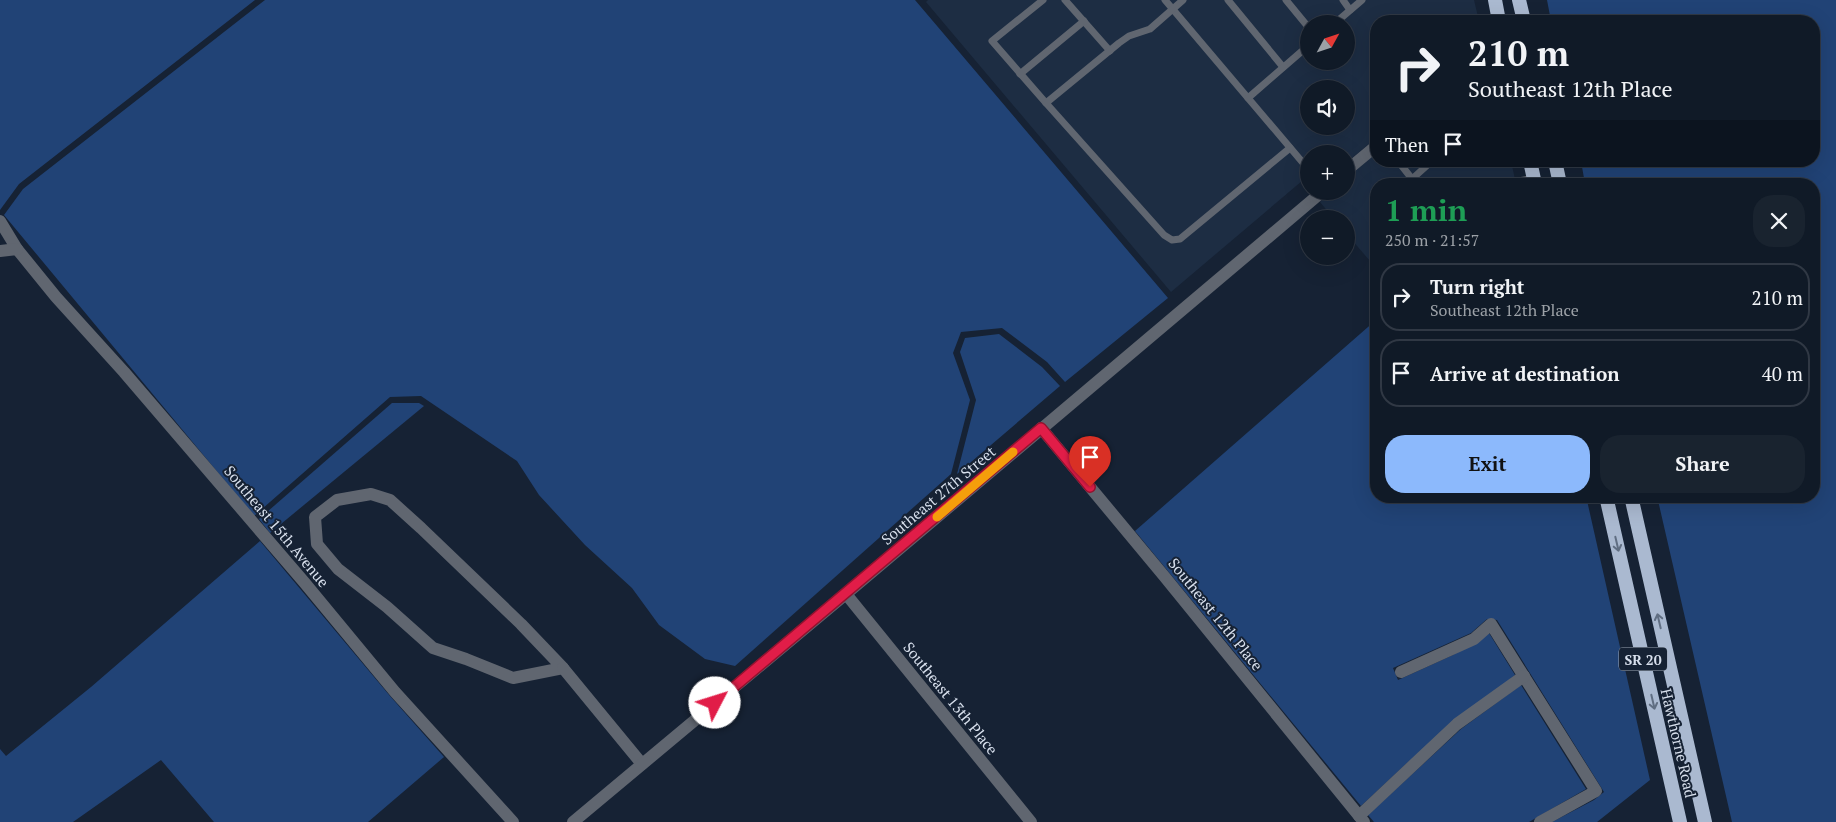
<!DOCTYPE html>
<meta charset="utf-8">
<style>
:root{--surface:#101a27;--page:#19232f;--text:#f1f3f6;--muted:#9ca1a7;--line:#303844;--accent:#8cb9fc}
body{margin:0;font-family:"PT Serif",serif;background:var(--page);color:var(--text);height:100vh;display:flex;flex-direction:column;font-size:19px;white-space:nowrap}
*{box-sizing:border-box;margin:0}
p{font-size:16px;color:var(--muted)}
.icon{flex:none;width:28px;height:28px;fill:none;stroke:currentColor;stroke-width:2;stroke-linecap:round;stroke-linejoin:round}
.map{position:relative;flex:1;overflow:hidden}
.drawer{position:absolute;left:1370px;top:178px;width:450px;height:325px;display:flex;flex-direction:column;background:var(--surface);border-radius:20px;box-shadow:0 5px 20px #0002,0 0 0 1px var(--line)}
.drawer>*{flex:none}
.banner{position:absolute;left:1370px;top:15px;width:450px;height:152px;border-radius:20px;box-shadow:0 5px 20px #0002,0 0 0 1px var(--line);background:#101a27;color:var(--text);overflow:hidden}
.needle{width:32px;rotate:50deg}
.fabs{position:absolute;left:1300px;top:15px;display:grid;gap:10px}
.fabs a{display:grid;place-items:center;width:55px;height:55px;border-radius:50%;background:var(--surface);box-shadow:0 5px 20px #0002,0 0 0 1px var(--line);font-size:25px}
.pin{position:absolute;display:grid;place-items:center;width:42px;height:42px;color:#fff;margin:-51px -21px;border-radius:50% 50% 50% 0;rotate:-45deg;box-shadow:0 0 5px #0007}
.pin .icon{rotate:45deg}
.me{position:absolute;width:55px;margin:-28px;rotate:50deg;stroke-linejoin:round;filter:drop-shadow(0 0 4px #0008)}
.turn{display:flex;align-items:center;gap:18px;height:105px;padding:0 15px;font-size:22px}
.turn .icon{width:65px;height:65px;stroke-width:2.5}
.turn b{display:block;font-size:35px;line-height:42px}
.then{display:flex;align-items:center;height:48px;padding:0 15px;background:#0003;gap:10px;font-size:19px}
.round{display:grid;place-items:center;flex:none;width:52px;height:52px;border-radius:20px;background:var(--page)}
.summary{display:flex;align-items:center;justify-content:space-between;height:85px;padding:0 15px}
h1{font-size:30px;font-weight:700;line-height:38px;color:#1e9e55}
.action{display:flex;gap:10px;margin-top:auto;padding:10px 15px}
.action a{flex:1;height:58px;border-radius:20px;background:var(--accent);color:#111;font-size:20px;font-weight:700;line-height:58px;text-align:center}
.action a+a{background:var(--page);color:var(--text)}
ul{padding:0;list-style:none}
li{display:flex;align-items:center;gap:15px;height:68px;margin:0 10px 8px;padding:0 5px;border:2px solid var(--line);border-radius:20px}
li div{flex:1}
li b{display:block;font-size:19px}
li em{font-style:normal}
.map>svg:first-child{display:block}
.built{fill:#1d2d43;fill-rule:evenodd}
.green{fill:#214376}
.lines{fill:none;stroke-linecap:round;stroke-linejoin:round}
.service{stroke:#606670;stroke-width:7}
.minor{stroke:#606670;stroke-width:12}
.tertiary{stroke:#606670;stroke-width:12}
.trunk{stroke:#aab9d0;stroke-width:14}
.oneway{stroke:#606e82}
.route-casing{stroke:#92132f;stroke-width:12}
.route{stroke:#e11d48;stroke-width:9}
.slow{stroke:#f59e0b;stroke-width:9}
.labels{text-anchor:middle;dominant-baseline:central;stroke-width:4;stroke-linejoin:round;paint-order:stroke}
.shield{fill:#162234;stroke:#9da6b5;stroke-width:1}
.shield-label{font-size:14px;font-weight:bold;fill:#d7dfec}
.street-label{font-size:15px;fill:#d7dfec;stroke:#162234}
</style>
<div class="map">
<svg width="1836" height="822" viewBox="0 0 1836 822">
<rect width="100%" height="100%" fill="#162234"/>
<g class="built">
<path d="M928 0H1474L1479 21H1376V138L1346 163V154H1309V188L1302 181 1171 292 926 2ZM1309 24H1346V61H1309ZM1309 89H1346V126H1309Z"/>
<polygon points="1376,153 1376,161 1511,161 1516,184 1376,184 1376,268 1346,233 1346,219 1334,219 1320,202 1332,191 1346,191 1346,179"/>
</g>
<g class="green">
<polygon points="0,0 255,0 19,184 0,210"/>
<polygon points="265,0 915,0 1168,298 1065,382 1047,362 1002,328 961,332 953,353 970,400 951,474 735,666 705,659 659,625 632,588 585,545 539,495 517,461 421,396 390,397 254,516 4,215 23,189"/>
<polygon points="1547,0 1836,0 1836,822 1732,822 1657,496 1814,496 1814,184 1585,184 1581,161 1814,161 1814,21 1551,21"/>
<polygon points="1376,320 1376,496 1586,496 1650,780 1597,822 1552,822 1594,800 1604,792 1497,620 1487,619 1471,633 1393,668 1398,680 1453,655 1489,633 1515,675 1407,763 1361,806 1135,531"/>
<polygon points="999,334 1042,367 1060,386 957,474 976,400 960,352 965,338"/>
<polygon points="392,403 419,403 424,406 270,533 259,519"/>
<polygon points="260,541 390,696 444,757 368,822 214,822 161,760 73,822 0,822 0,749 6,756 91,687"/>
<polygon points="1521,685 1586,789 1529,822 1374,822 1368,815 1461,729"/>
</g>
<g class="lines">
<g class="service">
<polyline points="1043,0 992,41 1046,103"/>
<polyline points="1065,0 1110,51"/>
<polyline points="1165,0 1309,170"/>
<polyline points="1183,0 1150,29 1129,36 1119,43 1046,103 1164,235 1172,240 1180,239 1290,148"/>
<polyline points="1228,0 1283,67"/>
<polyline points="1286,0 1309,28"/>
<polyline points="1343,0 1350,10"/>
<polyline points="1334,24 1362,0"/>
<polyline points="1020,74 1084,21"/>
<polyline points="1248,98 1309,45"/>
<polyline points="1398,161 1416,184"/>
<polyline points="1412,179 1432,161"/>
<polyline points="1503,184 1534,178"/>
</g>
<g class="minor">
<polyline points="0,221 17,249 56,297 124,372 304,582 395,692 513,822"/>
<polyline points="0,251 17,249"/>
<polyline points="1041,428 1164,576 1364,822"/>
<polygon points="371,494 390,500 421,528 521,624 563,668 513,678 466,659 433,648 387,607 338,569 317,544 315,517 337,500"/>
<polyline points="846,594 1031,822"/>
<polyline points="563,668 642,764"/>
<polyline points="1401,672 1474,639 1491,624 1596,791 1540,822"/>
<polyline points="1359,816 1457,724 1524,676"/>
</g>
<g class="tertiary">
<polyline points="1346,171 1376,146"/>
<polyline points="573,822 846,594 1323,191"/>
</g>
<g class="trunk">
<polyline points="1495,0 1499,21"/>
<polyline points="1519,0 1524,21"/>
<polyline points="1530,161 1535,184"/>
<polyline points="1555,161 1560,184"/>
<polyline points="1606,496 1680,822"/>
<polyline points="1631,496 1705,822"/>
</g>
</g>
<defs><path id="oneway-shaft" d="M-6 0H5M1.5-3L5.5 0L1.5 3" fill="none" stroke-width="1.6" stroke-linecap="round" stroke-linejoin="round" transform="scale(1.25)"/></defs>
<g class="oneway">
<use href="#oneway-shaft" transform="translate(1617 544) rotate(77)"/>
<use href="#oneway-shaft" transform="translate(1659 621) rotate(-103)"/>
<use href="#oneway-shaft" transform="translate(1653 702) rotate(77)"/>
</g>
<g class="lines">
<defs>
<polyline id="route" points="715,703 1041,428 1090,487"/>
</defs>
<use href="#route" class="route-casing"/>
<use href="#route" class="route"/>
<polyline class="slow" points="937,517 1013,452"/>
</g>
<g class="labels">
<rect class="shield" x="1619" y="647.5" width="48" height="23" rx="4"/>
<g class="shield-label">
<text x="1643" y="659">SR 20</text>
</g>
<g class="street-label">
<text transform="translate(938 495) rotate(-40)">Southeast 27th Street</text>
<text transform="translate(277 526) rotate(50)">Southeast 15th Avenue</text>
<text transform="translate(1216 614) rotate(51)">Southeast 12th Place</text>
<text transform="translate(951 698) rotate(51)">Southeast 13th Place</text>
<text transform="translate(1679 743) rotate(77)">Hawthorne Road</text>
</g>
</g>
</svg>
<div class="fabs">
<a><svg class="needle" viewBox="-14 -14 28 28"><path d="M0-13l5 13h-10z" fill="#e53935"/><path d="M0 13l5-13h-10z" fill="#9ca1a7"/></svg></a>
<a><svg class="icon" aria-label="sound" viewBox="0 0 24 24"><path d="M4 9h4l5-4v14l-5-4H4zM17 9q2 3 0 6"/></svg></a>
<a>+</a>
<a>−</a>
</div>
<div class="pin" style="left:1090px;top:487px;background:#d93025"><svg class="icon" aria-label="arrive" viewBox="0 0 24 24"><path d="M6 21V4h12l-3 4 3 4H6"/></svg></div>
<svg class="me" style="left:715px;top:703px" viewBox="-20 -20 40 40"><circle r="19" fill="#fff"/><path d="M0-13L10 11 0 6-10 11z" fill="#e11d48"/></svg>
<div class="banner">
<div class="turn"><svg class="icon" aria-label="right" viewBox="0 0 24 24"><path d="M7 20v-9h11M14 6l5 5-5 5"/></svg><div><b>210 m</b>Southeast 12th Place</div></div>
<div class="then">Then<svg class="icon" aria-label="arrive" viewBox="0 0 24 24"><path d="M6 21V4h12l-3 4 3 4H6"/></svg></div>
</div>
<section class="drawer">
<div class="summary"><div><h1>1 min</h1><p>250 m · 21:57</p></div><a class="round"><svg class="icon" aria-label="close" viewBox="0 0 24 24"><path d="M6 6l12 12M18 6L6 18"/></svg></a></div>
<ul>
<li><svg class="icon" aria-label="right" viewBox="0 0 24 24"><path d="M7 20v-9h11M14 6l5 5-5 5"/></svg><div><b>Turn right</b><p>Southeast 12th Place</p></div><em>210 m</em></li>
<li><svg class="icon" aria-label="arrive" viewBox="0 0 24 24"><path d="M6 21V4h12l-3 4 3 4H6"/></svg><div><b>Arrive at destination</b></div><em>40 m</em></li>
</ul>
<div class="action"><a>Exit</a><a>Share</a></div>
</section>
</div>
